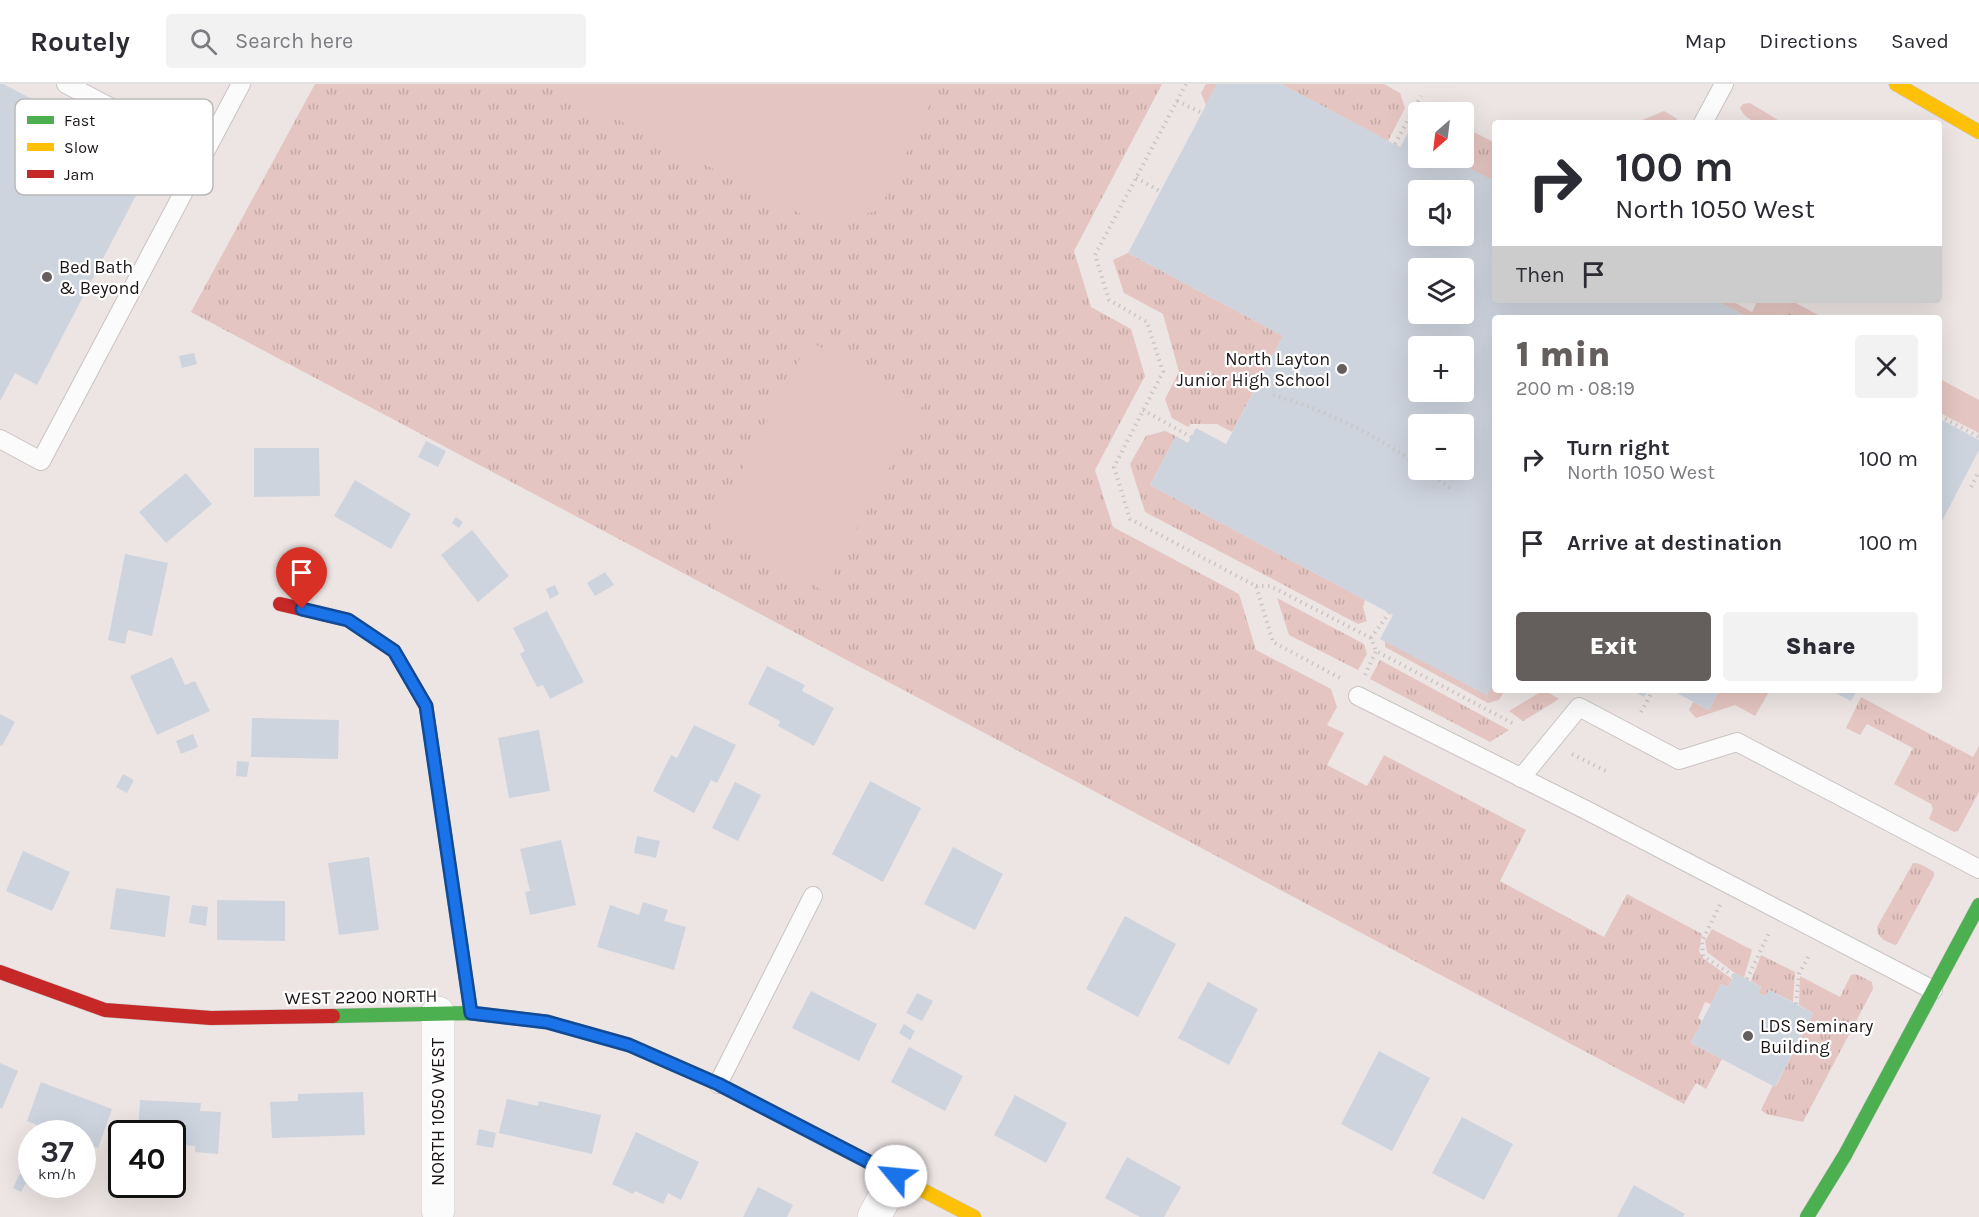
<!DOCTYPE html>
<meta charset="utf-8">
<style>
:root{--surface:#fff;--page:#f2f2f3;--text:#2b2b33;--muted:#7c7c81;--line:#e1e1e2;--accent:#645e5d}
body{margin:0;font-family:Karla,sans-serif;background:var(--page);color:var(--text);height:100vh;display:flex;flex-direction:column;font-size:22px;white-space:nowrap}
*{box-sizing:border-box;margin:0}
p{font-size:20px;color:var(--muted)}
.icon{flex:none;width:33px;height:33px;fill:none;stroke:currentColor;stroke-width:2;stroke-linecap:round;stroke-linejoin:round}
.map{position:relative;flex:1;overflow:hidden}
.drawer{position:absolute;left:1492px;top:231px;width:450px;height:378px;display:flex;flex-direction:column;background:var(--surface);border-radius:6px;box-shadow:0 6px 24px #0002}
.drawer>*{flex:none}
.hud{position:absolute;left:1492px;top:36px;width:450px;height:183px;border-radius:6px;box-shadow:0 6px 24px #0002;background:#fff;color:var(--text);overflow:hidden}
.needle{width:39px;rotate:208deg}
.controls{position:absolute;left:1408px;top:18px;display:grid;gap:12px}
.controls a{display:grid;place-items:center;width:66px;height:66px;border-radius:6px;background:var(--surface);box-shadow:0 6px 24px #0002;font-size:30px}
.speed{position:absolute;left:18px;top:1036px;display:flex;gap:12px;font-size:30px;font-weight:700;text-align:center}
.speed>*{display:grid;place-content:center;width:78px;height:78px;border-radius:50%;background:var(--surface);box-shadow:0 6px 24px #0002;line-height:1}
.speed small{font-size:15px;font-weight:400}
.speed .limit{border:3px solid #111;border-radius:9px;background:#fff;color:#111}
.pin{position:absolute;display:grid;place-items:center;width:51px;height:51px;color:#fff;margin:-62px -26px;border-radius:50% 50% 50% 0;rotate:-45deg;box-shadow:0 0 6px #0007}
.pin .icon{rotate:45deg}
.me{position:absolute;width:66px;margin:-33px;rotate:298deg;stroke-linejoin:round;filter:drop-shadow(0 0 4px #0008)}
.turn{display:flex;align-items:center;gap:21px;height:126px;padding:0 24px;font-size:27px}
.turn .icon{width:78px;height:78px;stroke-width:2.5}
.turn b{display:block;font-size:42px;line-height:51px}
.then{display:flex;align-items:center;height:57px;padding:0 24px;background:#0003;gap:12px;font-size:22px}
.round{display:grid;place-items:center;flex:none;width:63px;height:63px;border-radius:6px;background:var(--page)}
.head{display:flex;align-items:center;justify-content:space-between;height:102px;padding:0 24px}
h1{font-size:36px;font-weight:800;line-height:45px;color:var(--accent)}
.button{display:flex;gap:12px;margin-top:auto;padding:12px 24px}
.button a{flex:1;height:69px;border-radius:6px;background:var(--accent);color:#fff;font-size:24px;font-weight:800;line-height:69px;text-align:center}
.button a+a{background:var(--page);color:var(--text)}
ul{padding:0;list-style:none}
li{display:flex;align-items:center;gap:18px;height:84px;padding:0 24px}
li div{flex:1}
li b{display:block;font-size:22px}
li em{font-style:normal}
header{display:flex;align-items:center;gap:36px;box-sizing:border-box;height:84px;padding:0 30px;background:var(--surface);border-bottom:2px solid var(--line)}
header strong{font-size:28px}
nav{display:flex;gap:33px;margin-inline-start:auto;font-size:21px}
.search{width:420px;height:54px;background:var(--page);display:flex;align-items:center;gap:15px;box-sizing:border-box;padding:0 21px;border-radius:6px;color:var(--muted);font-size:22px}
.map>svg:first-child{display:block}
.grass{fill:url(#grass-tufts)}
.garden{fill:#e4c5c1}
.building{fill:#ced4de;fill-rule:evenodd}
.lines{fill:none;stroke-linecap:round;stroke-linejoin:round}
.lane-casing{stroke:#c9c3c3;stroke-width:20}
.street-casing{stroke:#c9c3c3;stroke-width:34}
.fast-casing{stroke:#c9c3c3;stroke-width:15}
.slow-casing{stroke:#c9c3c3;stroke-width:15}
.jam-casing{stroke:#c9c3c3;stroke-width:15}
.path{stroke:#c9c6c6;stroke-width:4;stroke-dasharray:1.5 4.5;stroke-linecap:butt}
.lane{stroke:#fcfbfb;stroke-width:18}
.street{stroke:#fcfbfb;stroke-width:33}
.fast{stroke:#4caf50;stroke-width:14}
.slow{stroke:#ffc107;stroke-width:14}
.jam{stroke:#c62828;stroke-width:14}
.route-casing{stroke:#114b97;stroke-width:15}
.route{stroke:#1a73e8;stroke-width:10}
.poi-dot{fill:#645e5d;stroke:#fff;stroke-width:2}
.labels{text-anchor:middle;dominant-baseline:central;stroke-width:4.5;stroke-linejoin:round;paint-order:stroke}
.poi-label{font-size:18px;fill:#1b1615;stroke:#fff;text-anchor:start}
.street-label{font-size:18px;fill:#1b1615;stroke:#fff}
.key{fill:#fff;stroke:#bbb9b9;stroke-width:1.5}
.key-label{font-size:16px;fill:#1b1615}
</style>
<header>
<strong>Routely</strong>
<div class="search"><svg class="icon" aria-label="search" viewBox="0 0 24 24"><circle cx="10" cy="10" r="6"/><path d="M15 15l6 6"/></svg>Search here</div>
<nav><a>Map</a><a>Directions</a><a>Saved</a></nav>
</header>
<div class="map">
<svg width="1979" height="1133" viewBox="0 0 1979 1133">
<defs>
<pattern id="grass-tufts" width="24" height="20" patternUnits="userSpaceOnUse" patternTransform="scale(1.5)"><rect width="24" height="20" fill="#e4c5c1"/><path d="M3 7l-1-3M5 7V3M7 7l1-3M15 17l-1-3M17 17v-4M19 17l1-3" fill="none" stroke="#c3a8a5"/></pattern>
</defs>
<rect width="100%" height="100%" fill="#ece5e4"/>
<g class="grass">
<polygon points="315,0 1162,0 1074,167 1091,223 1131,245 1145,292 1095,386 1113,443 1239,510 1256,566 1331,605 1337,623 1327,641 1344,649 1327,681 1367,702 1384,671 1526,746 1500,797 1604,853 1627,810 1702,850 1699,867 1704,875 1732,895 1728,903 1721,900 1711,920 1705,918 1698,934 1702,937 1691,959 1722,975 1706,1005 1696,999 1684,1020 191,228"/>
<polygon points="1206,0 1217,0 1206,21 1201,9"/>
<polygon points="1281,0 1384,0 1400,9 1405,24 1388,57"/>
<polygon points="1419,31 1419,58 1407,51"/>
<polygon points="1464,43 1495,59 1495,98 1449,74 1464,74"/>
<polygon points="1128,169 1283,252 1232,348 1217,340 1191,340 1188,343 1172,334 1165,315 1179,288 1163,230 1124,209 1113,176"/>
<polygon points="1789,216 1790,216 1824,234 1779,234"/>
<polygon points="1165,347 1176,352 1150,401 1365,516 1363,523 1367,537 1358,540 1145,428 1130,380 1146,352"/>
<polygon points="1277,514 1364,560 1367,570 1358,586 1289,551"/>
<polygon points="1380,576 1509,646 1490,658 1370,595"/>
<polygon points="1544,606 1559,615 1523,637 1509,627"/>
<polygon points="1861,613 1973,673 1979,662 1979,708 1958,747 1954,748 1929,735 1933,725 1931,720 1894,700 1913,664 1867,640 1860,651 1846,644"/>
<path d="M1913 779C1920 779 1928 784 1934 788V792L1897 860 1895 861C1885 857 1877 854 1877 843Z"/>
<polygon points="1712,845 1752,866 1744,894 1735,889 1707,868 1705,857"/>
<polygon points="1761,871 1795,888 1793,918 1769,906 1766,912 1758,909 1761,903 1751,897"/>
<polygon points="1856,890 1872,898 1873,905 1803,1038 1766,1030 1761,1026 1773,1001 1776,1002 1813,929 1799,921 1800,892 1840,913 1851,891"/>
</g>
<g class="garden">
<polygon points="549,0 940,0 879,126 824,142"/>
<path d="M1750 19 1783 39C1765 39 1749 42 1740 24L1743 20Z"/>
<polygon points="1664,27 1676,34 1679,39 1635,39"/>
<polygon points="1716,216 1730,216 1752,228 1758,216 1789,216 1779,234 1749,234"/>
<polygon points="809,257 923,320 824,507 711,445"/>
<polygon points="1940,295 1979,316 1979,349 1940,329"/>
<polygon points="1385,557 1487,611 1495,595 1496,606 1505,606 1499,616 1488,619 1385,563"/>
<polygon points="1719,606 1770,606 1755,632 1735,621 1696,634 1689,626 1693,618 1709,626"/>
</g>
<g class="building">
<polygon points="0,0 3,0 78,39 69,57 144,96 37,301 15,289 0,317"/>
<path d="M1217 0H1281L1400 63 1407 51 1419 58V74H1449L1496 98V216H1716L1749 234H1496V595L1487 611 1380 555 1393 531 1150 401 1176 352 1188 359 1196 344 1226 360 1283 252 1128 169ZM1419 106H1464V152H1419ZM1419 184H1464V230H1419ZM1419 262H1464V308H1419ZM1419 340H1464V386H1419Z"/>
<polygon points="194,269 197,280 182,284 179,272"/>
<polygon points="1940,335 1979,356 1979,366 1940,441"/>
<polygon points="426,357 446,367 438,383 418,373"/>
<polygon points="254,364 319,364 320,412 254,413"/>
<polygon points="186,389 212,420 166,459 139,428"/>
<polygon points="355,396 411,430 391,465 334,432"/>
<polygon points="456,433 463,438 459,444 452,439"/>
<polygon points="472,446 509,492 478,518 441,471"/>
<polygon points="125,470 168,479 152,552 128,546 125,560 108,556"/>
<polygon points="605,488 614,501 595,512 587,499"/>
<polygon points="555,501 559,510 550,515 546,505"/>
<polygon points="547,527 584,598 550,615 543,601 537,603 520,570 525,567 513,544"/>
<polygon points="172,573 185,601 195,597 210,627 157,651 130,592"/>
<polygon points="767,582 805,601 802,607 834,624 814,662 778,642 780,637 748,620"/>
<polygon points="1631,606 1648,606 1644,613"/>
<polygon points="1671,606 1719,606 1709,626"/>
<polygon points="1830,606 1857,606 1851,617"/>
<polygon points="0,630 15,638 2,662 0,661"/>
<polygon points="252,634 339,636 338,675 251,673"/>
<polygon points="694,641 736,661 717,699 711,696 694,729 653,707 671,671 677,674"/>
<polygon points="539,646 550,707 509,714 498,654"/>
<polygon points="193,650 198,663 181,670 176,657"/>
<polygon points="237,677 249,678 247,693 236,692"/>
<polygon points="123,690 134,696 127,709 116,703"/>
<polygon points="870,697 921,724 883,798 832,770"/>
<polygon points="735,698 761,711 738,757 712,744"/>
<polygon points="637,752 660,757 656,774 634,769"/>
<polygon points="561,756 576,821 530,831 525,808 530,807 520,765"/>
<polygon points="953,763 1003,790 975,846 924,820"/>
<polygon points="23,767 70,788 52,827 6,807"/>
<polygon points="369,773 379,846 339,851 328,779"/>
<polygon points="116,804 170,812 165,853 110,845"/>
<polygon points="217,816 285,817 285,857 217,856"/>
<polygon points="643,818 668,826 664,837 686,843 674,886 597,863 610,821 639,831"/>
<polygon points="192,821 208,823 206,842 189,839"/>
<polygon points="1125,832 1176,860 1138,933 1086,905"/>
<polygon points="1735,889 1761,903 1758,909 1766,912 1769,906 1813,929 1775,1003 1691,959 1721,900 1728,903"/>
<polygon points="1208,898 1258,925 1229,981 1178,954"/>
<polygon points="811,907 877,940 859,977 792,944"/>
<polygon points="917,909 933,917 922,937 906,929"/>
<polygon points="904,940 915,947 910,956 899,949"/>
<polygon points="909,963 963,992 945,1027 891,998"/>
<polygon points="1379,967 1430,994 1392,1067 1341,1040"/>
<polygon points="0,979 18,987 2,1025 0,1024"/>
<polygon points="41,998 112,1025 98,1064 82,1058 82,1050 60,1050 27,1037"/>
<polygon points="363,1008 365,1051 272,1054 270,1018 298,1017 298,1010"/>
<polygon points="1015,1011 1067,1039 1046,1079 994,1051"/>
<polygon points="507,1015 538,1022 539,1017 601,1031 592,1070 499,1049"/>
<polygon points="140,1016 201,1019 200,1027 221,1028 218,1070 195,1068 195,1062 172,1060 172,1050 138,1050"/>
<polygon points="1462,1033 1513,1060 1484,1116 1432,1089"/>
<polygon points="479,1045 496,1049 493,1064 476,1061"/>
<polygon points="636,1048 699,1078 681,1116 668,1109 663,1120 635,1107 633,1110 612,1100"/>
<polygon points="1127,1073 1181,1103 1164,1133 1140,1133 1105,1114"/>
<polygon points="20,1089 29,1093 21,1108 13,1104"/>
<polygon points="40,1101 54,1102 49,1113 37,1109"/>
<polygon points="1634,1101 1685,1130 1683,1133 1617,1133"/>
<polygon points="758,1103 793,1121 787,1133 743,1133"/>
</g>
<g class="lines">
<defs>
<g id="lane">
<polyline points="66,0 203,72"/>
<polyline points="1703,39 1724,0"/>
<polyline points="0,355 41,377 241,0"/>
<polyline points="1358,612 1588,727 1933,906"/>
<polyline points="1521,694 1579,623 1679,676 1737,658 1979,785"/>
<polyline points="718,1000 813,812"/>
</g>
<g id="street">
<polyline points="438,929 438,1126"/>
<polyline points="874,1133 896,1092"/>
</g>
<g id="fast">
<polyline points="436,689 471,929"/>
<polyline points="333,932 471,929 547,938 590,950"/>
<polyline points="1807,1133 1845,1071 1979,821"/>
</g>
<g id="slow">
<polyline points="1896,0 1979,48"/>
<polyline points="590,950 629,961 718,1000 974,1133"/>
</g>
<g id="jam">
<polyline points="280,520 348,536 394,567 426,622 436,689"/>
<polyline points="0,888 105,926 211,934 333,932"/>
</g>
</defs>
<use href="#lane" class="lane-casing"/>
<use href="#street" class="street-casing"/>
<use href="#fast" class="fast-casing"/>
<use href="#slow" class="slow-casing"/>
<use href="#jam" class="jam-casing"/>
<g class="path">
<polyline points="1186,0 1095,171 1109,216 1147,238 1163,288 1114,383 1130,435 1256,502 1273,558 1342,595"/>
<polyline points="1177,17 1202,29"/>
<polyline points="1395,60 1421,12"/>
<polyline points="1136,94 1160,107"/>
<path d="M1273 311C1326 327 1374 349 1419 382"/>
<polyline points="1143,326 1191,353"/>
<polyline points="1940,332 1979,353"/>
<polyline points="1424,386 1450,404"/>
<polyline points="1971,403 1979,387"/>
<polyline points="1256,502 1270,502 1371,554 1376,567 1516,641"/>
<polyline points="1371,554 1389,529"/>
<polyline points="1365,591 1376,567"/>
<polyline points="1641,628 1653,606"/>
<polyline points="1572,670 1608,688"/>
<polyline points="1720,821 1702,857 1703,872 1734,892"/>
<polyline points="1747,895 1770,847"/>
<polyline points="1796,920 1799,890 1810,870"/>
</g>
<use href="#lane" class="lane"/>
<use href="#street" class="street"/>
<use href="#fast" class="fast"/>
<use href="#slow" class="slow"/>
<use href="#jam" class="jam"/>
</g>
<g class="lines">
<defs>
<polyline id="route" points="302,525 348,536 394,567 426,622 471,929 547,938 629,961 718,1000 896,1092"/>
</defs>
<use href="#route" class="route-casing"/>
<use href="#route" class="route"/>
</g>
<g class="poi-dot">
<circle cx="47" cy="193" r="6"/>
<circle cx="1342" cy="285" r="6"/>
<circle cx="1748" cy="952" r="6"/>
</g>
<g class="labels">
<g class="poi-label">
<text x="59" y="183">Bed Bath<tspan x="59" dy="21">&amp; Beyond</tspan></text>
<text x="1330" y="275" text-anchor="end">North Layton<tspan x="1330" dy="21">Junior High School</tspan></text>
<text x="1760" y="942">LDS Seminary<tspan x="1760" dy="21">Building</tspan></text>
</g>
<g class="street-label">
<text transform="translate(361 913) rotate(-1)">WEST 2200 NORTH</text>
<text transform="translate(438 1028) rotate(-90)">NORTH 1050 WEST</text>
</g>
</g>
<rect x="15" y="15" width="198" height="96" rx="9" class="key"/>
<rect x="27" y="32" width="27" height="8" fill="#4caf50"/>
<rect x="27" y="59" width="27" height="8" fill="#ffc107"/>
<rect x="27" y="86" width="27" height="8" fill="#c62828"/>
<g class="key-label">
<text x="64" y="42">Fast</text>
<text x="64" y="69">Slow</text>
<text x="64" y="96">Jam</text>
</g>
</svg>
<div class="controls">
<a><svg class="needle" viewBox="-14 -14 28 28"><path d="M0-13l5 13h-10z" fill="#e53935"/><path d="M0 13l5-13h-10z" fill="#7c7c81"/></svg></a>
<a><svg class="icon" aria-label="sound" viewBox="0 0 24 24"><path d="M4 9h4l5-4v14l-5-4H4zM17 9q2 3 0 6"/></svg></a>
<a><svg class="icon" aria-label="layers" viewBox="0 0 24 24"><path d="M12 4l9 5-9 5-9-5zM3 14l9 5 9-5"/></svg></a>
<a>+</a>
<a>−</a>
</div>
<div class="speed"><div>37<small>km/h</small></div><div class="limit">40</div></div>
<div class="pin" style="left:302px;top:525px;background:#d93025"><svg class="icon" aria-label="arrive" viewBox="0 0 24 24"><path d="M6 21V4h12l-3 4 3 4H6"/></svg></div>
<svg class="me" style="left:896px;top:1092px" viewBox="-20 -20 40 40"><circle r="19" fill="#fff"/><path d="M0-13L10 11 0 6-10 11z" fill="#1a73e8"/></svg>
<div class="hud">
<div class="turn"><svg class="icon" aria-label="right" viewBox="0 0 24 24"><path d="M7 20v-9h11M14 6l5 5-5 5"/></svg><div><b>100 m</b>North 1050 West</div></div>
<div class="then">Then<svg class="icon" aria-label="arrive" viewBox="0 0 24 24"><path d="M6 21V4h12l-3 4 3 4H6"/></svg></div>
</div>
<section class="drawer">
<div class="head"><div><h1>1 min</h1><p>200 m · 08:19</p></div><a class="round"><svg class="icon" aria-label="close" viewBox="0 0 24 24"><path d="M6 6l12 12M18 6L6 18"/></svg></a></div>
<ul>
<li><svg class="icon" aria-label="right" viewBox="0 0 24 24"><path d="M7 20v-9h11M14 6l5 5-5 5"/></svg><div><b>Turn right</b><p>North 1050 West</p></div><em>100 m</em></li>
<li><svg class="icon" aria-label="arrive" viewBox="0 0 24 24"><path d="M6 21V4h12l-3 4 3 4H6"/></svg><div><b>Arrive at destination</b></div><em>100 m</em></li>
</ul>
<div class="button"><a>Exit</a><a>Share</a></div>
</section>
</div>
